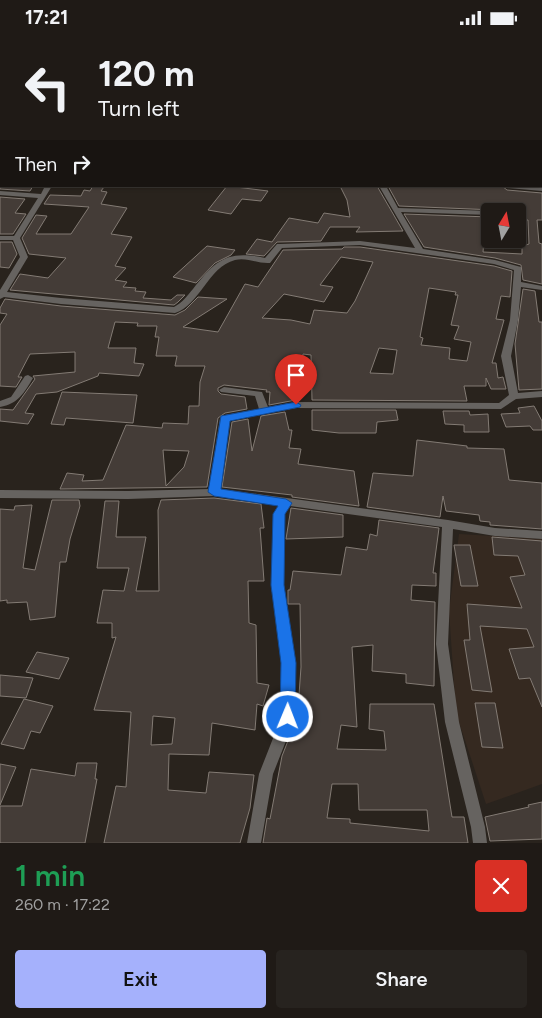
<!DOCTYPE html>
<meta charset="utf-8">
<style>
:root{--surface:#1f1a16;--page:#27231f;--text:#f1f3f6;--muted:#a1a1a1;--line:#3c3835;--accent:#a5b1fc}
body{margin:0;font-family:Figtree,sans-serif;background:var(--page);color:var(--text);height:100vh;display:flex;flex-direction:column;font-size:19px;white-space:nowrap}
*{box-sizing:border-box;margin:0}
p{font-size:16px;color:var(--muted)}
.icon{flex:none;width:28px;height:28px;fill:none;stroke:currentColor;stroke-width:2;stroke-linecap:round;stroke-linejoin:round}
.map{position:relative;height:808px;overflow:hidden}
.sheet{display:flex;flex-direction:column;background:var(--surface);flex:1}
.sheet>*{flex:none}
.hud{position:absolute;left:0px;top:0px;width:542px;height:152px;box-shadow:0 1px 4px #0004,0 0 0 1px var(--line);background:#1f1a16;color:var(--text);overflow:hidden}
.needle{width:32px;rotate:10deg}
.buttons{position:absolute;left:481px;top:168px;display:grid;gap:10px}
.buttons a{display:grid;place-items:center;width:45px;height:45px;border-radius:5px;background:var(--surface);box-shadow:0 1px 4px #0004,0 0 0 1px var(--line);font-size:25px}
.pin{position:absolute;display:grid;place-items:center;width:42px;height:42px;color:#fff;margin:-51px -21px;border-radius:50% 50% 50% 0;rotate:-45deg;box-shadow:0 0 5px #0007}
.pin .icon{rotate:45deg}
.me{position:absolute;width:55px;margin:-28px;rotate:1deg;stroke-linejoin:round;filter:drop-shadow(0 0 4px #0008)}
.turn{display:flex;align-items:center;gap:18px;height:105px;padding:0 15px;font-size:22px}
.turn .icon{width:65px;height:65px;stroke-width:2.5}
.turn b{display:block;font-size:35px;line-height:42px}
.then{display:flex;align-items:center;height:48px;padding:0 15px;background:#0003;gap:10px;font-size:19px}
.round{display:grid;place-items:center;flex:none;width:52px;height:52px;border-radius:5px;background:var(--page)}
.summary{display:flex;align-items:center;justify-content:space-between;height:85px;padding:0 15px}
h1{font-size:30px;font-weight:600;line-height:38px;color:#1e9e55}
.button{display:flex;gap:10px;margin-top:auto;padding:10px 15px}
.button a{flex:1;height:58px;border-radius:5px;background:var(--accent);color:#111;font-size:20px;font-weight:600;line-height:58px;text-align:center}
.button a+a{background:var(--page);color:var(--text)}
.status{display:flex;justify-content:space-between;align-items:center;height:35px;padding:0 25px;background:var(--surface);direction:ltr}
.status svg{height:14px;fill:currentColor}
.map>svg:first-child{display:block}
.built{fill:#352920}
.building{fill:#443c37;stroke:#837b74;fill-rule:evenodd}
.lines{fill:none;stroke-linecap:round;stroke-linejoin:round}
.street{fill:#666360;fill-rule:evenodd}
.secondary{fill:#8c8682;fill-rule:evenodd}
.route{fill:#1a73e8;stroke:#114b97}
</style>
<div class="status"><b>17:21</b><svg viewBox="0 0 49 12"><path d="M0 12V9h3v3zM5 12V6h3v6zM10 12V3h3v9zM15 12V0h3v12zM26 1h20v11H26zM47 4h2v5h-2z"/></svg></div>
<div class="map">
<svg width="542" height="808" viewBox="0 0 542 808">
<rect width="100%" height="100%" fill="#29231d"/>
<polygon class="built" points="459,499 542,504 542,749 486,769 456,678 449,576"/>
<g class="building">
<polygon points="0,151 33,151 30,156 0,154"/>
<polygon points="93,151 104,152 101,156 107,157 101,169 127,173 111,199 132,202 115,231 126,233 115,245 127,247 123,252 136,253 135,256 146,257 143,263 171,265 177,260 185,260 178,267 174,270 10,255 20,239 48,243 66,223 29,219 22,203 36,180 47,181 36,199 71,199 89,172 44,169 50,160 81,161 84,155 90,156"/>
<polygon points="227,151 228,151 268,156 261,166 242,164 231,179 208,175"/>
<polygon points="340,151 377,151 403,196 356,197 360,192 330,192 321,206 277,207 264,221 246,219 257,204 272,207 289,183 318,188 324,178 350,182 347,165"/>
<polygon points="388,151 502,151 507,155 542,158 542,185 537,185 539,208 542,209 542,249 523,245 521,230 495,223 424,212 404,179 490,182 490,194 485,194 483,217 522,219 522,211 529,209 528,185 524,185 519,176 399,171"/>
<polygon points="0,162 25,164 15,178 26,179 13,199 0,199"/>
<polygon points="0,207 12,207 17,219 9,233 0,232"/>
<polygon points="207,211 235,215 231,220 215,228 196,248 173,242"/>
<path d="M344 212H360L494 231 512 236 510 262 501 261 496 284 504 285 492 328H496L498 343 503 342 506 354H491L486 343V351H464L467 366 312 365 311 320 303 319 296 365 269 370 270 357H266L267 355 224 350 218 353V356L221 359 245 362 247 374 225 378 218 383 207 452 60 454 67 438 84 440 82 446 103 445 126 390 162 393 163 388 188 389 189 371H199L200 347 205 331H175L177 321H156L159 302H155L157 291H137L138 288 115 287 108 313H136L134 328 144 329 139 341 99 338 98 341 57 357 36 359 25 378 34 379 28 389 0 386V374L13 375 35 344 33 341 75 337V317L30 319 18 342H22L16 352 0 351V290L7 279 0 278V273L5 264 61 271 175 280 185 275 198 262 227 264 183 292 218 297 245 249 258 252 283 215 342 214ZM341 222 373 227 355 266 347 278 314 275 310 289 291 285 262 283 284 259 324 267 333 252 320 250ZM429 253 456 257 455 260H458L451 290 459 291 454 304 471 307 467 326 449 324 450 313 421 310 423 303 420 302ZM379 313 397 315 393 339 370 338ZM163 415 189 416 184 432 166 451Z"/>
<polygon points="523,254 535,256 539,287 542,287 542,354 519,355 515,309"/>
<polygon points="62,357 137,360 133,388 66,383 64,390 51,389"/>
<polygon points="534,371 542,386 542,395 533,395 530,391 506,392 501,379 520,378 518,373"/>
<polygon points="312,375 396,375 398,385 377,387 376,398 339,398 312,395"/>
<polygon points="443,376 469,376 470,380 488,379 489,397 464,397 464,390 445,389"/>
<polygon points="285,377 289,395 292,395 289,413 301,414 298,429 354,436 359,471 292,462 292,460 222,452 232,387 248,384 252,416 261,381"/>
<polygon points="417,405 467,411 467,413 504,414 509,445 542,448 542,494 490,490 490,487 480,486 479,480 446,476 443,461 440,482 367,472 373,438 413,441"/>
<path d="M214 463 261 469 264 493H260L264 546H248L249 588 256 590 257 648 269 650 263 671 257 669 255 695 212 688 209 720 169 719 168 755 206 758 209 737 254 740 250 773 240 808H104L116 751 126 752 131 677 94 675 116 602 112 603V588H97L103 555 124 556 129 533H97L105 466H119L116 502H146L136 556H159L158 475 161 465ZM153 681 175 683 172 709 151 710Z"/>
<polygon points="52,465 79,465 80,471 70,504 66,527 60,527 55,582 30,585 27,567 7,568 7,565 0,566 0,474 14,475 15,471 32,470 23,533 35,535"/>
<polygon points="291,473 343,480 343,502 286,504"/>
<path d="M379 485 439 493 433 538H436V551L412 550 411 565 435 567 434 651 406 648V639L372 636 373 610 352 612 357 692 341 690 337 714 386 715 384 696 369 694 370 669H434L452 782H464L468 808H263L267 783 270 784 282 721 297 683V660H299L301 632 300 569H288V555H290L293 536 341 540 346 512 367 515 370 499 377 501ZM332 749H358L359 775H427L429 796 350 788V784L327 783Z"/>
<polygon points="492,502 542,506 542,672 530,643 519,644 509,614 534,612 527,594 480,591 492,657 472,655 464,605 470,605 467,569 522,573 510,542 525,540 518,521 494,520"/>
<polygon points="454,510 470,510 478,551 461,551"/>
<polygon points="37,617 69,623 59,644 26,637"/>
<polygon points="0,640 33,643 26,663 0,661"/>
<polygon points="24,664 53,671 40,698 31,696 24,714 1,709"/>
<polygon points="475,668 495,668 503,713 482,712"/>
<polygon points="77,728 97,728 95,744 97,744 85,808 0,808 0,771 22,771 31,734 75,741"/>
<polygon points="0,729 16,732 0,770"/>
<polygon points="542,767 542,804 490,806 485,782 529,772 528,770"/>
</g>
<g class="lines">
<g class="street">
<polygon points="411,0 417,0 417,1 412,1"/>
<polygon points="531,0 542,0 542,3 541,1"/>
<polygon points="1,14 1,18 0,19 0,15"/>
<rect x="541" y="28" width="1" height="4"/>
<rect x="0" y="81" width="1" height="4"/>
<path d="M45 151H52L20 203 28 222 7 257 61 263 174 272C182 268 187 261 193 254 216 225 227 215 265 223L277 209H280L360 206 415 213 379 151H386L398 173 492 176H490V180L401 177 423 214 495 225 521 232V247L542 251V255L521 252 518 285 511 321 518 358 542 356V362L516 364 501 374 296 373 230 385 220 454 448 485 495 493 542 496V504L495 501 453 494 448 609 459 687 485 792 487 808H473L471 792 445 687 436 609 442 492 290 471 284 479 283 551 295 628V683L273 739 261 808H247L259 739 281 683 283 628 271 551 274 479 279 470 214 461 128 464 0 463V455L128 456 209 454 220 383 225 380 259 374 255 361 221 357 219 355 224 352 262 357 268 372 296 367 499 368 509 360 501 321 510 285 514 235 494 229 360 210 282 213 270 228C258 229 247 222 235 225 208 232 200 270 175 278L61 269 4 262 0 264V255L20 222 13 205H0V201H14L38 163 0 160V156L41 159Z"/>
<polygon points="504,151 542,152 542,156 507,153"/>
<path d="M28 340 33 343C24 358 18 369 0 372V366L11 362 25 341Z"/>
</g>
<g class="secondary">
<polygon points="227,0 233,0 234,1 228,1"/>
<rect x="0" y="39" width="1" height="4"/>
<rect x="541" y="86" width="1" height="4"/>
</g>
</g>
<polygon class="route" points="296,367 301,370 300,372 230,386 221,454 286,464 292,468 285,479 284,550 296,628 295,682 293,687 288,689 282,687 280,682 281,628 271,550 273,479 278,471 214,461 208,457 221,381"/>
</svg>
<div class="buttons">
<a><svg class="needle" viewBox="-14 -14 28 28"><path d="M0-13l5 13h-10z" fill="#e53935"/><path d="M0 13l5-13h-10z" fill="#a1a1a1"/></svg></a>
</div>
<div class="pin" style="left:296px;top:370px;background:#d93025"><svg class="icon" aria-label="arrive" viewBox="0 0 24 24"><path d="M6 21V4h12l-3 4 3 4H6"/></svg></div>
<svg class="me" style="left:288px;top:682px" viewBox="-20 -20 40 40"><circle r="17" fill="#1a73e8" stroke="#fff" stroke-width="3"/><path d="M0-11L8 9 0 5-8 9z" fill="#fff"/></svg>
<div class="hud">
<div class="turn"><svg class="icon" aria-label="left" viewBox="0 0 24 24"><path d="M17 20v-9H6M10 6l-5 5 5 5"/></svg><div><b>120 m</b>Turn left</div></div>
<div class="then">Then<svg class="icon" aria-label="right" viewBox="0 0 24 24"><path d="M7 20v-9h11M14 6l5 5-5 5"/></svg></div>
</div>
</div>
<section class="sheet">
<div class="summary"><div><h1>1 min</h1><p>260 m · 17:22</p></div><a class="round" style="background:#d93025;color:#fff"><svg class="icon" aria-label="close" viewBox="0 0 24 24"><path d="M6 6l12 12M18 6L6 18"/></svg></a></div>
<div class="button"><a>Exit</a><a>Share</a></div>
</section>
